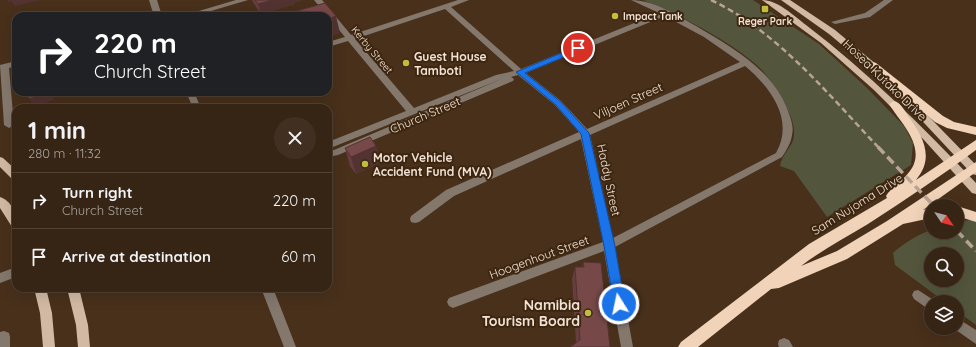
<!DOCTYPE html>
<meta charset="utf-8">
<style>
:root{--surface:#362414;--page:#413022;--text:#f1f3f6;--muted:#aaa4a0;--line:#504134}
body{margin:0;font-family:Quicksand,sans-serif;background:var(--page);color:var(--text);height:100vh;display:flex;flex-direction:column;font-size:15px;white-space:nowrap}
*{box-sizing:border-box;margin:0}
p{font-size:13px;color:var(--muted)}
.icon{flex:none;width:22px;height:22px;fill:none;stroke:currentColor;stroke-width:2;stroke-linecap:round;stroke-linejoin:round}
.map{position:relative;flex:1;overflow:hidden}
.sheet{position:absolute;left:12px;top:104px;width:320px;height:188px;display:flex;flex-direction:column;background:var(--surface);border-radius:12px;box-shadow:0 4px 16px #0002,0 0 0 1px var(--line)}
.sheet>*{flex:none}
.guide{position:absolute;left:12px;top:12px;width:320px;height:84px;border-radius:12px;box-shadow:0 4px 16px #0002,0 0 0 1px var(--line);background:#202124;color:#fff;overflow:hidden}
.needle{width:26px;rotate:125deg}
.fabs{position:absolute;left:924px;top:199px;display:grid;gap:8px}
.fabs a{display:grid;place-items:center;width:40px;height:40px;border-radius:50%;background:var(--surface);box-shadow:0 4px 16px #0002,0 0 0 1px var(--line);font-size:20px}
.pin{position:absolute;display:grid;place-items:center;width:34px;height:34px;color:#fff;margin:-17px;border:2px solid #fff;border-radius:50%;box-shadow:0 1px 4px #0007}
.me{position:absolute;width:44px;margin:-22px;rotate:350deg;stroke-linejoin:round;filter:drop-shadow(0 0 3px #0008)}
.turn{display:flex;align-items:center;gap:14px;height:84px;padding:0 16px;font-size:18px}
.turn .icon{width:52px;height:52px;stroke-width:2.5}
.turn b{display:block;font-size:28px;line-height:34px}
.round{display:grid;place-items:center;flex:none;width:42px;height:42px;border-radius:21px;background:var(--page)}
.overview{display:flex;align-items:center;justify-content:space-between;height:68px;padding:0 16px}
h1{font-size:24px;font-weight:800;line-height:30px}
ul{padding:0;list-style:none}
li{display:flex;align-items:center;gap:12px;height:56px;padding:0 16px;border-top:1px solid var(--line)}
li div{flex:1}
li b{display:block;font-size:15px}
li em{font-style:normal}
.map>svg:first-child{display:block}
.green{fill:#53553c;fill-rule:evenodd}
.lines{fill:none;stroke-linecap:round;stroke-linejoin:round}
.minor{fill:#84786d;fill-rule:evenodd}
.major{fill:#d2b9a3;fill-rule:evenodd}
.highway{fill:#f0d3b8;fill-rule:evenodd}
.rail-far1{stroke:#b7a495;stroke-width:2.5;stroke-dasharray:6 3.5;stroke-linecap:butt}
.rail{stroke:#b7a495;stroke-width:3.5;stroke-dasharray:9 4.5;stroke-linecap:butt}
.wall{fill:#663e3e}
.shaded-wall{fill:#533232}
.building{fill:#774848;stroke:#533232}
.route{fill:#1a73e8;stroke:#114b97}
.poi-dot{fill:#c3bd3e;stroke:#3d2610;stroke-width:1.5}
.labels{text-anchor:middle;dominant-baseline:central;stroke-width:4;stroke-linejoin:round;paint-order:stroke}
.far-poi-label{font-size:10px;font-weight:bold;fill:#f2e2d5;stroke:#3d2610;text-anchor:start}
.far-street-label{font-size:10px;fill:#f2e2d5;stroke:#3d2610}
.poi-label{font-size:12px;font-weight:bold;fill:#f2e2d5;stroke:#3d2610;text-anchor:start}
.street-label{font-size:12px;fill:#f2e2d5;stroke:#3d2610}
.near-poi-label{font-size:14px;font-weight:bold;fill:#f2e2d5;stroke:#3d2610;text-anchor:end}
</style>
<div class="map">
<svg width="976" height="347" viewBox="0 0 976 347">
<rect width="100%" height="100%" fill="#48301b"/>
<g class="green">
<path d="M643 0H753L819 44 867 88 904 126 913 143 911 165 827 217 794 171 780 166C782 153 793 147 794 136 795 126 791 116 786 107 780 93 771 81 761 69 736 44 676 13 643 0Z"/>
<path d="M972 219 976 221V325L957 311V302H945L895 265 893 253C904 243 917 235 931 230V232H957V223ZM931 254H957V280H931Z"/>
</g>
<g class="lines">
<g class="minor">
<polygon points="149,0 157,0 162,16 154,16"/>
<polygon points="236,0 248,0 194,16 182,16"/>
<path d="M314 0H322L351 35 458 0H469L451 7 521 69 659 13 631 0C653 0 677 15 696 26 732 47 773 70 788 111 791 119 794 127 792 135 791 143 786 151 782 157L615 247 633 347H621L604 251 453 308 449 306 447 302 449 298 603 242 581 139 454 196 419 222 415 223 411 222 410 219 411 216 446 190 579 132 555 105 518 75 511 77 514 79 513 81 338 155 328 157V151L334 150 504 78 328 149V142L406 111 348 41 328 47V42L345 37ZM445 9 514 71 496 75 414 108 355 39ZM665 16 704 37 740 62 587 129 561 101 526 73ZM745 66C770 87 795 119 776 153L613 238 590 135Z"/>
<polygon points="884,0 893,0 870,17 835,24 831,22 865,13"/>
<polygon points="16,61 16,66 9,68 14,125 9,128 4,125 0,65"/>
<polygon points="186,92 194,92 201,108 193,108"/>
<polygon points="16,267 16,277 0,283 0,273"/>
<polygon points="261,288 273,288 296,347 284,347"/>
<polygon points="918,290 935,301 931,302 931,311 914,299 912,295 914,291"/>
<polygon points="957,318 976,330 976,344 953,328 957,328"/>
<polygon points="4,331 9,333 10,337 10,347 0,347 0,332"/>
<polygon points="784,338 789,340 793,347 779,347 778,344 779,340"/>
</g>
<g class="major">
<path d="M762 0C778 0 794 16 806 25 868 72 923 127 976 183V194L972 193 924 140 874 90 821 43Z"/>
<polygon points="781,0 790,0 835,30 883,70 883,74 877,74 829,34"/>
<polygon points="898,87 901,88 976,165 976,175 972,174 895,92 894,90 895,88"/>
<polygon points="0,157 3,158 16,170 16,180 12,179 0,167"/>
<path d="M0 197C14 202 16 216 16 228L12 227 0 208Z"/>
<polygon points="34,288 46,288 52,313 55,347 43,347 40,313"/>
<polygon points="67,288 79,288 88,325 90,347 78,347 76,325"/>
</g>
<g class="highway">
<polygon points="873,62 876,63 943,116 954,122 976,127 976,135 947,128 935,122 870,67 868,65"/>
<path d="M894 101C900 102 905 111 908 116 923 136 935 158 916 180L976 140V150C941 176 905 200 868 224 845 238 822 250 801 266L837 251 887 221 976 162V172L923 210 931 208V218L903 224 847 259 779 288 771 289 698 347H678L681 342 809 244 887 198 886 196 888 193C895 185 906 178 912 168 925 145 900 122 889 104Z"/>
<polygon points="957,206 976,212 976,222 957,216"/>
</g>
<path class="rail-far1" d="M711 0C777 31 829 95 879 148"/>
<g class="rail">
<polyline points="878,147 934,206"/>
<polyline points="957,231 976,251"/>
</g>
</g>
<g class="wall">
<polygon points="252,0 301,0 295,2 295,4 261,14 254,4"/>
<polygon points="376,146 380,163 356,174 350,166 345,148"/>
<polygon points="583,262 610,347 576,343 572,279 575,267 582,267"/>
</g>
<g class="shaded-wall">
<polygon points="7,0 41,0 15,6 11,1 8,2"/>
<polygon points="273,0 301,0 295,2 295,4 261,14 258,4"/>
<polygon points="336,16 340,33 328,37 328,19"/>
<polygon points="49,92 53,92 54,100 35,106 29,99"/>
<polygon points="376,146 380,163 356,174 351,157"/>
</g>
<g class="building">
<polygon points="255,0 273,0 258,4"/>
<polygon points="325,3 336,16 328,19 328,16 295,16 293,12"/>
<polygon points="200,13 201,15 206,14 207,16 190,16"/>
<polygon points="28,92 49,92 49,93 29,99"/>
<polygon points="370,137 376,146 351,157 345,148"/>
<polygon points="583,262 601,263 610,347 570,347 580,340 575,267 584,267"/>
</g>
<polygon class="route" points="578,46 582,48 581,50 525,73 561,102 589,133 615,246 625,304 623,307 619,309 615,307 614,304 604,246 581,134 556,105 516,72"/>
<g class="poi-dot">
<rect x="761" y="5" width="8" height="8" rx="2"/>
<circle cx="615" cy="16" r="4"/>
<circle cx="406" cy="63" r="4"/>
<circle cx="365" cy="164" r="4"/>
<circle cx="588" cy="313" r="4"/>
</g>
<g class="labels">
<g class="far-poi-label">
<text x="623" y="16">Impact Tank</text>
<text x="765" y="21" text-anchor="middle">Reger Park</text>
</g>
<g class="far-street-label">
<text transform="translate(372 50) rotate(50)">Kerby Street</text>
</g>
<g class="poi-label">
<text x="414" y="56">Guest House<tspan x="414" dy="14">Tamboti</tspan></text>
<text x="373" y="157">Motor Vehicle<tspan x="373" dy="14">Accident Fund (MVA)</tspan></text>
</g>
<g class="street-label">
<text transform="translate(885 80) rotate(44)">Hosea Kutako Drive</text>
<text transform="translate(628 101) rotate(-24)">Viljoen Street</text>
<text transform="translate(425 115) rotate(-23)">Church Street</text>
<text transform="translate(609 180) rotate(78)">Haddy Street</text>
<text transform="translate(857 204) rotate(-32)">Sam Nujoma Drive</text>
<text transform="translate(539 257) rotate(-20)">Hoogenhout Street</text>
</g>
<g class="near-poi-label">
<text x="580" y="305">Namibia<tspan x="580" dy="16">Tourism Board</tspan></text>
</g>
</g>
</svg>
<div class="fabs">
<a><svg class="needle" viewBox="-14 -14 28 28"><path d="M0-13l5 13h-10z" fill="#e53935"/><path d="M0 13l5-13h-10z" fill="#aaa4a0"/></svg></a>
<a><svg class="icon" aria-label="search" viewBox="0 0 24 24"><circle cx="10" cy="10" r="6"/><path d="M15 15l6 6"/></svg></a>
<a><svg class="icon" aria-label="layers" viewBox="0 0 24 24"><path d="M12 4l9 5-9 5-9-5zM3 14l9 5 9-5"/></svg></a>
</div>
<div class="pin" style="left:578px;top:48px;background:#d93025"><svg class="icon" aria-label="arrive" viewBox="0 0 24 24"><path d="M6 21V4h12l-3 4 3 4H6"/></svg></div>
<svg class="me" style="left:619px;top:304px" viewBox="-20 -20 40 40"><circle r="17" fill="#1a73e8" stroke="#fff" stroke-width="3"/><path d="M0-11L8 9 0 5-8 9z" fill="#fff"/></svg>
<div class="guide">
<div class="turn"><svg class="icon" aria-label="right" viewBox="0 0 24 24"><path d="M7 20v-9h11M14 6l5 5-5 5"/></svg><div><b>220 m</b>Church Street</div></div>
</div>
<section class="sheet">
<div class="overview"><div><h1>1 min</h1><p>280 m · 11:32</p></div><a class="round"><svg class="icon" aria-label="close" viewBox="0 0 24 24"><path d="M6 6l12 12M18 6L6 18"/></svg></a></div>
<ul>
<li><svg class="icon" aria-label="right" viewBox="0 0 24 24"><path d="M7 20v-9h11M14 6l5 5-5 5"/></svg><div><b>Turn right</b><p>Church Street</p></div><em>220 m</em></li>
<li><svg class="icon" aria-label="arrive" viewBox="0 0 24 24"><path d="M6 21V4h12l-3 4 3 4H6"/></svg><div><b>Arrive at destination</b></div><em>60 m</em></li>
</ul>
</section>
</div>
